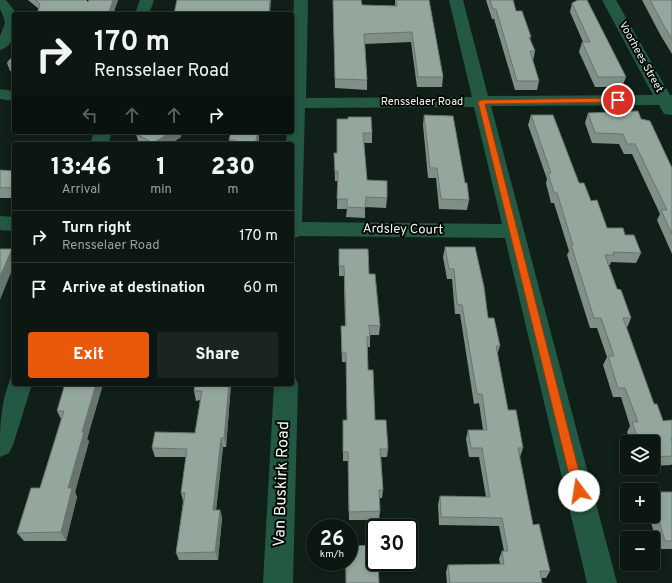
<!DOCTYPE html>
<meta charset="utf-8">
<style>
:root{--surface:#0c1712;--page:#1a2420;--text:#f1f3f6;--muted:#9a9f9f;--line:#2c3632;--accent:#ea580c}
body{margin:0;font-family:Overpass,sans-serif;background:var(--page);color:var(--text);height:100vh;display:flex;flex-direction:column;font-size:15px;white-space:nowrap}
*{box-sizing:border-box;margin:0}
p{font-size:13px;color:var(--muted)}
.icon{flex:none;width:22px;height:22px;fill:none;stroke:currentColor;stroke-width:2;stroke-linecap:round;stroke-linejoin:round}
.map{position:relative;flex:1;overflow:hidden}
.side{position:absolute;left:12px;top:142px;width:282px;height:244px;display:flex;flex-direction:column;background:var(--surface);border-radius:4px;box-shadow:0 2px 6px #0003,0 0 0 1px var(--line)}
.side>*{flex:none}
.guide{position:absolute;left:12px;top:12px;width:282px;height:122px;border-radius:4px;box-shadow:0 2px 6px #0003,0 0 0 1px var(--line);background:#0c1712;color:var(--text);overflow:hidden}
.controls{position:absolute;left:620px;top:435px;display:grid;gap:8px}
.controls a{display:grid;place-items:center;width:40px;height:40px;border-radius:4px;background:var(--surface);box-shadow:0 2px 6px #0003,0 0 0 1px var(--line);font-size:20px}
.speed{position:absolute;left:306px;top:519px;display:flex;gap:8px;font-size:20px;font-weight:700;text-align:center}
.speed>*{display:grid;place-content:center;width:52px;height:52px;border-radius:50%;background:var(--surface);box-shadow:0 2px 6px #0003,0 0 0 1px var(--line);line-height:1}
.speed small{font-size:10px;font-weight:400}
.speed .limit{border:2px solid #111;border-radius:6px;background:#fff;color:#111}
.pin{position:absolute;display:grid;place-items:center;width:34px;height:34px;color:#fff;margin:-17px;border:2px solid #fff;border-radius:50%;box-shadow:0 1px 4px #0007}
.me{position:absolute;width:44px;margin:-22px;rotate:346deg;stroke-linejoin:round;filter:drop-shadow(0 0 3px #0008)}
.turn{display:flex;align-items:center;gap:14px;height:84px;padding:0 16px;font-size:18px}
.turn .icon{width:52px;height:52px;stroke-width:2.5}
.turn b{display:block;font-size:28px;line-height:34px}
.lanes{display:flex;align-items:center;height:38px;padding:0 16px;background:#0003;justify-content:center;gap:20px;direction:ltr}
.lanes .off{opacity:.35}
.eta{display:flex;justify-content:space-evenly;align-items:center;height:68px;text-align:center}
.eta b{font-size:24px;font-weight:800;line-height:28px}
.cta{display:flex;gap:8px;margin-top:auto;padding:8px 16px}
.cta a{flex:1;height:46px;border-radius:4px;background:var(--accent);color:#fff;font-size:16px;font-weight:800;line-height:46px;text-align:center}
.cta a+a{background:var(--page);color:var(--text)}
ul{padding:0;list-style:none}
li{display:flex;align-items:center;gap:12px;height:52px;padding:0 16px;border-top:1px solid var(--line)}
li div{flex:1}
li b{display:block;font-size:15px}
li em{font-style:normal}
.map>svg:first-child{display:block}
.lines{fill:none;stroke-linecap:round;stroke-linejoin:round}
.minor{fill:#235843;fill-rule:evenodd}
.wall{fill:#7f9087}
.shaded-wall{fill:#68756e}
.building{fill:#94a79d;stroke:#68756e}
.route{fill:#ea580c;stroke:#983908}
.labels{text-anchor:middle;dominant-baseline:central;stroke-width:4;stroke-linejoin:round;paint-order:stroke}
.far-street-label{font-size:11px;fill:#eef8f3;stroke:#030805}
.street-label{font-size:13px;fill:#eef8f3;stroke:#030805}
.near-street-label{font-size:16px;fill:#eef8f3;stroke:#030805}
</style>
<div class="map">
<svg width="672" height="583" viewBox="0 0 672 583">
<rect width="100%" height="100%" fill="#101f18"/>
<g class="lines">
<g class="minor">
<path d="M0 0H6L17 14H14C14 28 17 45 0 50V36L5 23 4 18 0 9Z"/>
<polygon points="140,0 154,0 149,14 135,14"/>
<path d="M294 0H308L306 98 472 97 449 0H463L488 96 653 95 602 0H616L670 95H672V115L664 114 659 105 491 106 617 583H587L505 238 300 236 292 239V144H286L287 132H292V38ZM474 107 502 224 302 222 305 108Z"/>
<polygon points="0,89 14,91 14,101 0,99"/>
<polygon points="94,132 112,132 108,144 90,144"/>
<polygon points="0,216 14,217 14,231 0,230"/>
<path d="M14 376V384H32L13 445 9 453 0 457C0 426 0 405 11 377Z"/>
<polygon points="292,376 295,377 298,384 293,583 263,583 274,384 292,384"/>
</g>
</g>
<g class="wall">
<polygon points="28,0 86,0 88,2 118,0 113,14 37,14 39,9"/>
<polygon points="333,0 362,5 395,6 395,0 429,0 443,77 442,87 417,87 411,42 365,44 367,80 367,90 335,88"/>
<polygon points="486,0 513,0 516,11 531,37 530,39 535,51 533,61 539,81 537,90 515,90 494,19 492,19"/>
<polygon points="642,0 672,0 672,54 661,36"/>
<polygon points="572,3 626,77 622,87 595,87 579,52 582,42 583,42 570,12"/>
<polygon points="14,55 14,71 10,71 7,63"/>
<polygon points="588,113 641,119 672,168 672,254 657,220 660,214 632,154 624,154 619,144 592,143 585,123"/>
<polygon points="424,115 465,183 469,200 467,210 439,209 436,178 428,178 423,125"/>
<polygon points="531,115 591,201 607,228 625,235 641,253 636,263 611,262 610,265 608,265 617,289 631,318 627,328 654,404 663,421 672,420 672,464 671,465 653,466 653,442 631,442 627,432 630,426 621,397 613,397 603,365 607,357 597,328 590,328 567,255 569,251 554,203 551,203 546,183 547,179 528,125"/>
<polygon points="337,119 372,133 372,143 364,143 367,180 387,198 386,208 365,207 365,218 346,217 347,209 337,209 338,181 335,181 334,153 337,153"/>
<polygon points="139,132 180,132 181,137 170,144 139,144 136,134"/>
<polygon points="231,132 258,132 259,139 258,144 230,144 229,140"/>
<polygon points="0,170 14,171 14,198 0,198"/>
<polygon points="445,247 488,318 500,346 497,355 508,410 523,448 520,457 519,457 533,525 550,571 546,578 541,578 542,583 447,583 446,572 448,565 500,564 499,559 502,551 504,551 499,526 439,525 438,504 440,496 486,497 479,457 469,457 466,439 468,430 483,430 479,403 474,404 460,314 455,314 452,279 447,279 443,257"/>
<polygon points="339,249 369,274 380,326 379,335 370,335 370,347 367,347 368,370 375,420 388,449 387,457 381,457 383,490 382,498 379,498 380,511 379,520 349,520 348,461 343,461 343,420 347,420 346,362 342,362 341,335 341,326 345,326 344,276 339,276"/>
<polygon points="65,384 103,384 87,439 89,441 75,492 77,497 66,541 24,541 17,533 40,488 61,419 57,411"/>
<polygon points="231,384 226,447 223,447 216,510 220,510 222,518 218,560 179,560 176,553 183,501 181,493 186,457 155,457 152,448 195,433 200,400 196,401 194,391"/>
<polygon points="653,492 672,492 672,549 659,549 649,516 653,516"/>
<polygon points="345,562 382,564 381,571 378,571 379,583 346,583"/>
</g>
<g class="shaded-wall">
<polygon points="113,0 118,0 113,14 108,14"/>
<polygon points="270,0 271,0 270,14 269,14"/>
<polygon points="171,132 180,132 181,137 170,144 153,144 153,143"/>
<polygon points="258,132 259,139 258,144 255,144"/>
<polygon points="12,249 14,254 14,265 0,300 0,277"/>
<polygon points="96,384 103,384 87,439 89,441 75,492 77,497 66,541 61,532 68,488 82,432"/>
<polygon points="229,384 231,384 226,447 224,438"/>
<polygon points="221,438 223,447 215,519 213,510"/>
<polygon points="220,510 222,518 218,560 215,552"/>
</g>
<g class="building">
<polygon points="35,0 86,0 88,2 89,0 113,0 108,14 37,14 40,4"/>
<polygon points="177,0 270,0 269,14 174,14"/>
<polygon points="333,0 361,0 362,5 397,6 396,0 429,0 443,77 418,77 412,32 364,34 367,80 335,79"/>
<polygon points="490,0 513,0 516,11 522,11 531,37 529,37 535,51 530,51 539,81 517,81 496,9 493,9"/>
<polygon points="578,0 587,0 626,77 598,77 582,42 590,42 572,3"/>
<polygon points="650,0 672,0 672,39 664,26"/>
<polygon points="14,55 14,63 7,63"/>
<polygon points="638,111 641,119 650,121 672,168 672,234 661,210 667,210 635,144 627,144 623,134 595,133 588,113"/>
<polygon points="424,115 453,116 465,183 467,183 469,200 441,199 437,168 430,168"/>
<polygon points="531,115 553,115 579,183 584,183 591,201 597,200 607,228 623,228 625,235 634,235 641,253 613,252 614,255 605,255 617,289 621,290 631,318 623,318 654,404 657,404 663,421 672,420 672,439 671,439 672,442 672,456 653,457 653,442 639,442 632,422 638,422 625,388 618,388 608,356 614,356 601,318 594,318 571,245 573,245 557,193 554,193 548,173 551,173"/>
<polygon points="348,117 371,117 372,133 363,133 367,180 387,181 387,198 366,197 365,208 347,207 347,199 337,199 338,171 335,171 334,153 337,153 337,119 348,119"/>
<polygon points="139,132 171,132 153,143 136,134"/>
<polygon points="231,132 258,132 255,144 234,144 235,140 229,140"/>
<polygon points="0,170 14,171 14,187 0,188"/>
<polygon points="445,247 475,247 484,287 488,318 494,318 500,346 496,346 508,410 516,410 523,448 518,448 533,525 539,524 550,571 540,571 542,583 450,583 448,565 504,564 502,551 508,551 502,518 441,517 440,496 490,497 482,448 471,448 468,430 487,430 482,394 477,394 462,305 457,304 454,269 449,269"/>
<polygon points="0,249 12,249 0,277"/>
<polygon points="339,249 368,249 369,274 375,274 380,326 369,325 370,337 367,337 368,370 373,370 375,420 386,420 388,449 380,449 383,490 379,490 380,511 349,512 348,452 343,452 343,420 347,420 346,353 342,353 341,326 346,326 344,266 339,266"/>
<polygon points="65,384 96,384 82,432 84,432 68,488 72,488 61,532 17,533 31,488 40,488 64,411 57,411"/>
<polygon points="195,384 229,384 224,438 221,438 213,510 220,510 215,552 176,553 185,493 181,493 187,449 152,448 155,432 195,433 202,391 194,391"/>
<polygon points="653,492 672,492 672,541 665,541 653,501"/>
<polygon points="375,545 375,562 382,562 382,564 378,563 379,583 346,583 346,562 349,562 349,546"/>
</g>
<polygon class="route" points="618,98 621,99 621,102 485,104 584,491 583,495 579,496 575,495 573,491 478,102 481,100"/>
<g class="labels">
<g class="far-street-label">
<text transform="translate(641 57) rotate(61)">Voorhees Street</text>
<text x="422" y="102">Rensselaer Road</text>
</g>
<g class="street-label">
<text transform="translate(403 230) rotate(1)">Ardsley Court</text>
</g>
<g class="near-street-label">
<text transform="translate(282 484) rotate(-88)">Van Buskirk Road</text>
</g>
</g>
</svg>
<div class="controls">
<a><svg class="icon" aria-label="layers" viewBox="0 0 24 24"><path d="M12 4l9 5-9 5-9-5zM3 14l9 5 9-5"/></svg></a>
<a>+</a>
<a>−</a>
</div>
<div class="speed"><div>26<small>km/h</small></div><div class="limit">30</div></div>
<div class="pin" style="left:618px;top:100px;background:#d93025"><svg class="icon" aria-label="arrive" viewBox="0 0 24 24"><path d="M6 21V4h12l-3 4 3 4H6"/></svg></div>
<svg class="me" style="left:579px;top:491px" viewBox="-20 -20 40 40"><circle r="19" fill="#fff"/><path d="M0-13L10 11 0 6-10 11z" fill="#ea580c"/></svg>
<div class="guide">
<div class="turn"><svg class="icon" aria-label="right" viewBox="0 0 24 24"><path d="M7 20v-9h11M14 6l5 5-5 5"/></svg><div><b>170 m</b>Rensselaer Road</div></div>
<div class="lanes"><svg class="icon off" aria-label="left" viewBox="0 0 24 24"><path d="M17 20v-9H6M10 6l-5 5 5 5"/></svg><svg class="icon off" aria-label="ahead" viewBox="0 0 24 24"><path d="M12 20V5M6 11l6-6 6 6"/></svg><svg class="icon off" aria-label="ahead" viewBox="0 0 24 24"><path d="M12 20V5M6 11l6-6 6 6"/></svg><svg class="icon" aria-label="right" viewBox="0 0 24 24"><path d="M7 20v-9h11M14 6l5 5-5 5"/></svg></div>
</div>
<section class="side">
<div class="eta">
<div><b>13:46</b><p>Arrival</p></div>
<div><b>1</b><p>min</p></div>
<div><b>230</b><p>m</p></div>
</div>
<ul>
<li><svg class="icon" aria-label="right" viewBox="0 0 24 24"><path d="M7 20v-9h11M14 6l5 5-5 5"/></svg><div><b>Turn right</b><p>Rensselaer Road</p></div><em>170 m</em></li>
<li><svg class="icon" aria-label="arrive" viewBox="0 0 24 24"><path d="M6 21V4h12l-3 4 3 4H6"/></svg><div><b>Arrive at destination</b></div><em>60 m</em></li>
</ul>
<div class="cta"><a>Exit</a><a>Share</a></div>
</section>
</div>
